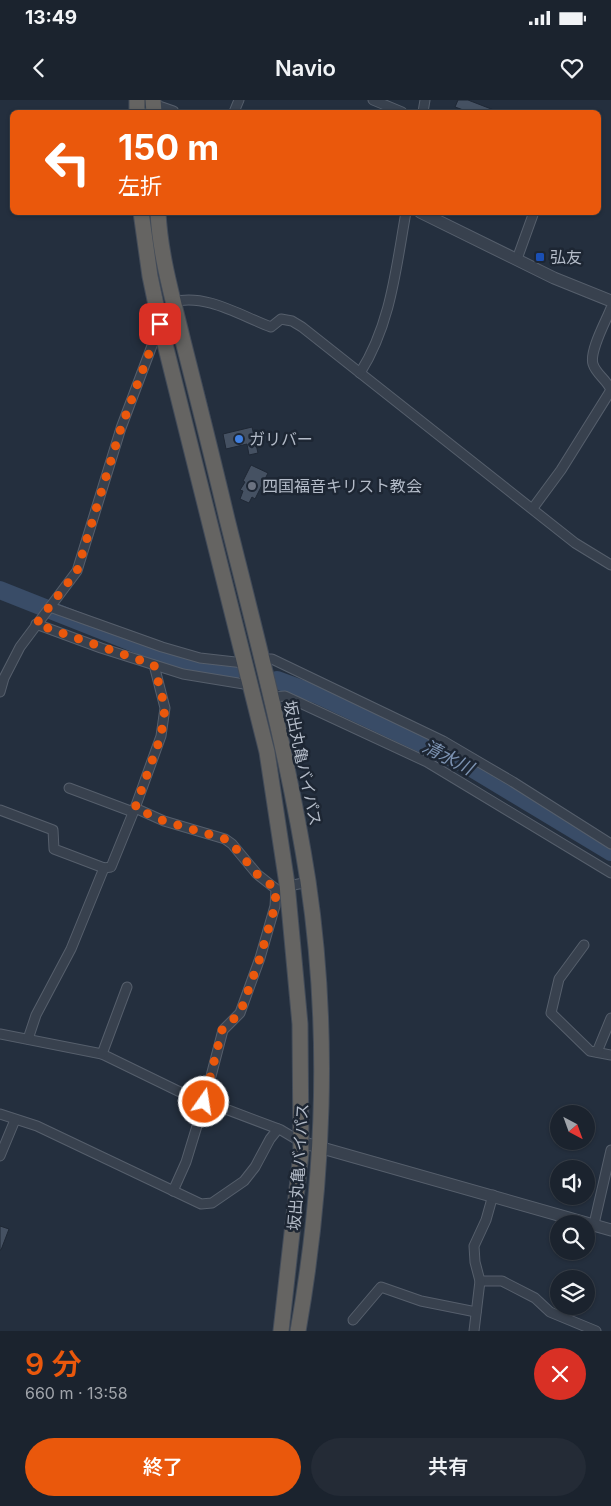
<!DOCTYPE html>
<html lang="ja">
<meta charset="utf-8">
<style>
:root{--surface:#1b232e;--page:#242b36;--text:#f1f3f6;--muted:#a0a4aa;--line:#39404a;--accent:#ea580c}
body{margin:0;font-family:Inter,"Noto Sans JP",sans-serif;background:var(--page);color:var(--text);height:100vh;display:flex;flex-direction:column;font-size:19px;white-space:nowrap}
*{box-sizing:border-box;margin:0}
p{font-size:16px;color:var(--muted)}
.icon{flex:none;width:28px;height:28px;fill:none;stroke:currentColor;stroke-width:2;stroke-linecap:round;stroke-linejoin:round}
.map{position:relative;height:1231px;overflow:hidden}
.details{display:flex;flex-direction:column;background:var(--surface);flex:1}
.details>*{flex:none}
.top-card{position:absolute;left:10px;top:10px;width:591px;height:105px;border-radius:8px;box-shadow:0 1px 4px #0004,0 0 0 1px var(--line);background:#ea580c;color:#fff;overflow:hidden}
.needle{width:32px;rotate:139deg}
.tools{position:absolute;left:550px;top:1005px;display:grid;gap:10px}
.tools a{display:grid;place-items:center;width:45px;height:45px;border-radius:50%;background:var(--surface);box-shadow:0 1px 4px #0004,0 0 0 1px var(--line);font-size:25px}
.pin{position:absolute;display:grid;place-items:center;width:42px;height:42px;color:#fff;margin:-21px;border-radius:10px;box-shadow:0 2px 8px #0006}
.me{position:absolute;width:55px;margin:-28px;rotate:13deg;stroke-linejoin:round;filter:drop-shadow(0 0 4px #0008)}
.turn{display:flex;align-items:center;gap:18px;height:105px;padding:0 25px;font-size:22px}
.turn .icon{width:65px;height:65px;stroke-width:2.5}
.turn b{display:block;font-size:35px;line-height:42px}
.round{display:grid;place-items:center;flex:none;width:52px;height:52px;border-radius:26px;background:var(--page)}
.summary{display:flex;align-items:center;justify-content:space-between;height:85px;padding:0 25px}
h1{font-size:30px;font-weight:600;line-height:38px;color:var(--accent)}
.cta{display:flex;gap:10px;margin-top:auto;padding:10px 25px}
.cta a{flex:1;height:58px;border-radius:30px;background:var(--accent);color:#fff;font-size:20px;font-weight:600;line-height:58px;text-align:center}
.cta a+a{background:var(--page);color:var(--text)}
.status{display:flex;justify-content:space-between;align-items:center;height:35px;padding:0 25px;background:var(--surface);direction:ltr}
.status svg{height:14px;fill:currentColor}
header{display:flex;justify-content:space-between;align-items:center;height:65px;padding:0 25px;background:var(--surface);font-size:22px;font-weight:600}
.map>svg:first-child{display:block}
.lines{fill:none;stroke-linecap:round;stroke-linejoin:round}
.river{stroke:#394c67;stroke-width:18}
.building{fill:#455162;stroke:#1f2835}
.minor-casing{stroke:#565f6c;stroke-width:11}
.tertiary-casing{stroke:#565f6c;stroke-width:13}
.trunk-casing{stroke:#434c59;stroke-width:17}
.minor{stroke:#38414e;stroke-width:9}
.tertiary{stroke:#38414e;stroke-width:11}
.trunk{stroke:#656462;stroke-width:15}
.route{stroke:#ea580c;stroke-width:9;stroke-dasharray:0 16.2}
.transit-dot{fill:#1a4fb4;stroke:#1d2633;stroke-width:2}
.shop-dot{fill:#3f7fe0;stroke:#1d2633;stroke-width:2}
.worship-dot{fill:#6b7280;stroke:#1d2633;stroke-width:2}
.labels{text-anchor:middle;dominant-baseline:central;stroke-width:5;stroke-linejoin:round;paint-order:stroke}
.poi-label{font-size:16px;fill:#b4bcc9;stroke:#1d2633;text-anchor:start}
.street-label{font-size:16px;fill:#b4bcc9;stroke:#1d2633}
.water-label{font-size:18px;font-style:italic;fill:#7c92b1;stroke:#1d2633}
</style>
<div class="status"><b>13:49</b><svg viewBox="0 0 49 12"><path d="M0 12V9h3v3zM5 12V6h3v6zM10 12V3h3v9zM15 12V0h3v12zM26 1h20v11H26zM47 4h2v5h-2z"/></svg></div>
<header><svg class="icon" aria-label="back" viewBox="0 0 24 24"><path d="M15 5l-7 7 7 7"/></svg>Navio<svg class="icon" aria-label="heart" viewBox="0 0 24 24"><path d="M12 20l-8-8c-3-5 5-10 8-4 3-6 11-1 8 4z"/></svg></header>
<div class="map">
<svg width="611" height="1231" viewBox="0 0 611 1231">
<rect width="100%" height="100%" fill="#242f3e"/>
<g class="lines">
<g class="river">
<polyline points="0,490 174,559 233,571"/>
<polyline points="277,580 318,595 465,664 611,752"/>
</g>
</g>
<g class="building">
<polygon points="458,0 468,0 499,12 465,12 466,11 455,7"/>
<polygon points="252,327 258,353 249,355 247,344 226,349 223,334"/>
<polygon points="251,365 268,373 255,399 252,397 249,403 240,399 243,391 240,390 245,382 243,381"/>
<polygon points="0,1126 9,1129 1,1150 0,1150"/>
</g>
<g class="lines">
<defs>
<g id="minor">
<polyline points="373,0 402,12"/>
<polyline points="234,12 239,0"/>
<polyline points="423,12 425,0"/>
<polyline points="517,159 534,112"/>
<path d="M173 202C206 193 241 216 271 227L281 219 292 221 302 227 575 443 611 465"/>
<path d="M360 273C391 224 396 168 406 112"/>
<path d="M533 408 561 370 611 290C607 280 596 274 593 264 589 251 606 221 611 208"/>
<polyline points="50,507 162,547 200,558 244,563"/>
<polyline points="36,524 101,548 183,574 250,585"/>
<polyline points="261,559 272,559 443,641 513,682 611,744"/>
<polyline points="0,592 4,578 20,547 77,471 121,328 159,227"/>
<polyline points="271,597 285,596 427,662 611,773"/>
<polyline points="69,688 133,712"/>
<polyline points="135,708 161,636 165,608 154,565"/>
<polyline points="0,710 53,730 54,749 104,768 111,767 135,708 164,721 225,739 232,744 257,774 276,789 275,806 260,858 240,913 223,930 204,1003 186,1062 173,1091"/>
<polyline points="284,787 308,782"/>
<polyline points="584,845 559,879 551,913 590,951 611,955"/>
<polyline points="0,934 102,954 178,991 281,1030 301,1042"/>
<polyline points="28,939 36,915 71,849 104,768"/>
<polyline points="597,952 611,918"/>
<polyline points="102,954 127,887"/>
<polyline points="0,1014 37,1026 201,1104 212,1103 244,1081 255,1067 270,1039 278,1029"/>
<polyline points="0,1056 15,1020"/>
<polyline points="594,1124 611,1050"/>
<polyline points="480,1181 502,1181 535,1198 550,1212 596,1231"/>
<polyline points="353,1220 381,1187 421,1201 476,1212"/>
<polyline points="474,1231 480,1181 475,1162 474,1146 486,1120 493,1095"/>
</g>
<g id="tertiary">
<polyline points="139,0 173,12"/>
<polyline points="420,112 554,178 611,201"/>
<polyline points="301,1042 611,1130"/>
</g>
<g id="trunk">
<polyline points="137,0 137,12"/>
<polyline points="153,0 154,12"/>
<polyline points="141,112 150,176 160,224 267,652 287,784 300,924 301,1053 281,1231"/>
<path d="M158 112C160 156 173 199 183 241 198 300 213 360 227 419 257 539 289 659 308 781 330 929 324 1084 298 1231"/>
</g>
</defs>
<use href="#minor" class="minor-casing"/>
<use href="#tertiary" class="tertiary-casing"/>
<use href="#trunk" class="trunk-casing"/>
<use href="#minor" class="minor"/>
<use href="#tertiary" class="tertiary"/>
<use href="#trunk" class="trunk"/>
</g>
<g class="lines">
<polyline class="route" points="160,224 121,328 77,471 36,524 154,565 165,608 161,636 135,708 164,721 225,739 232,744 257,774 276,789 275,806 260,858 240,913 222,930 204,1002"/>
</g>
<rect class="transit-dot" x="535" y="152" width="10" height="10" rx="2.5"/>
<circle class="shop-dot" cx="239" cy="339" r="5"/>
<circle class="worship-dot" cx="252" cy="386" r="5"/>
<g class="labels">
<g class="poi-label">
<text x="550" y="157">弘友</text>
<text x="249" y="339">ガリバー</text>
<text x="262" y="386">四国福音キリスト教会</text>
</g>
<g class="street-label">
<text transform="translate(303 663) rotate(78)">坂出丸亀バイパス</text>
<text transform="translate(298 1067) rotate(-86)">坂出丸亀バイパス</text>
</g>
<g class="water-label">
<text transform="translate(448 657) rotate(27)">清水川</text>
</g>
</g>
</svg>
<div class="tools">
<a><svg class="needle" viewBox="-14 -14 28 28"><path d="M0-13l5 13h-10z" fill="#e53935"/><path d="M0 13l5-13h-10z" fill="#a0a4aa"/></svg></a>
<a><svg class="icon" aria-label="sound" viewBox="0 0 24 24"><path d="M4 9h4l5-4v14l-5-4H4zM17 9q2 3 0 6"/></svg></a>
<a><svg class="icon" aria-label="search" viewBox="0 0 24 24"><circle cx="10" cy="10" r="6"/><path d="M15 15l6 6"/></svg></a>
<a><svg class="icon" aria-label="layers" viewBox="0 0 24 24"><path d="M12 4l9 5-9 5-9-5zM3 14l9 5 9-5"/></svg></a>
</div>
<div class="pin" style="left:160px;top:224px;background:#d93025"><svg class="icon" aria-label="arrive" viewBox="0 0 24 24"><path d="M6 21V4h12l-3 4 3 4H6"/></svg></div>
<svg class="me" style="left:204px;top:1002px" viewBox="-20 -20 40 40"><circle r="17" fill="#ea580c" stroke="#fff" stroke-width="3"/><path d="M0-11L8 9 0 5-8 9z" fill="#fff"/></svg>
<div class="top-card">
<div class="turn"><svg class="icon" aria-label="left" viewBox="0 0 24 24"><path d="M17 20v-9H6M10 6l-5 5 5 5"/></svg><div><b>150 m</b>左折</div></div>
</div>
</div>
<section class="details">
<div class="summary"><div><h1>9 分</h1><p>660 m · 13:58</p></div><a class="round" style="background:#d93025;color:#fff"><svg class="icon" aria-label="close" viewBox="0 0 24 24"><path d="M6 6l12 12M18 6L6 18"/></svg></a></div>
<div class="cta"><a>終了</a><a>共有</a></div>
</section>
